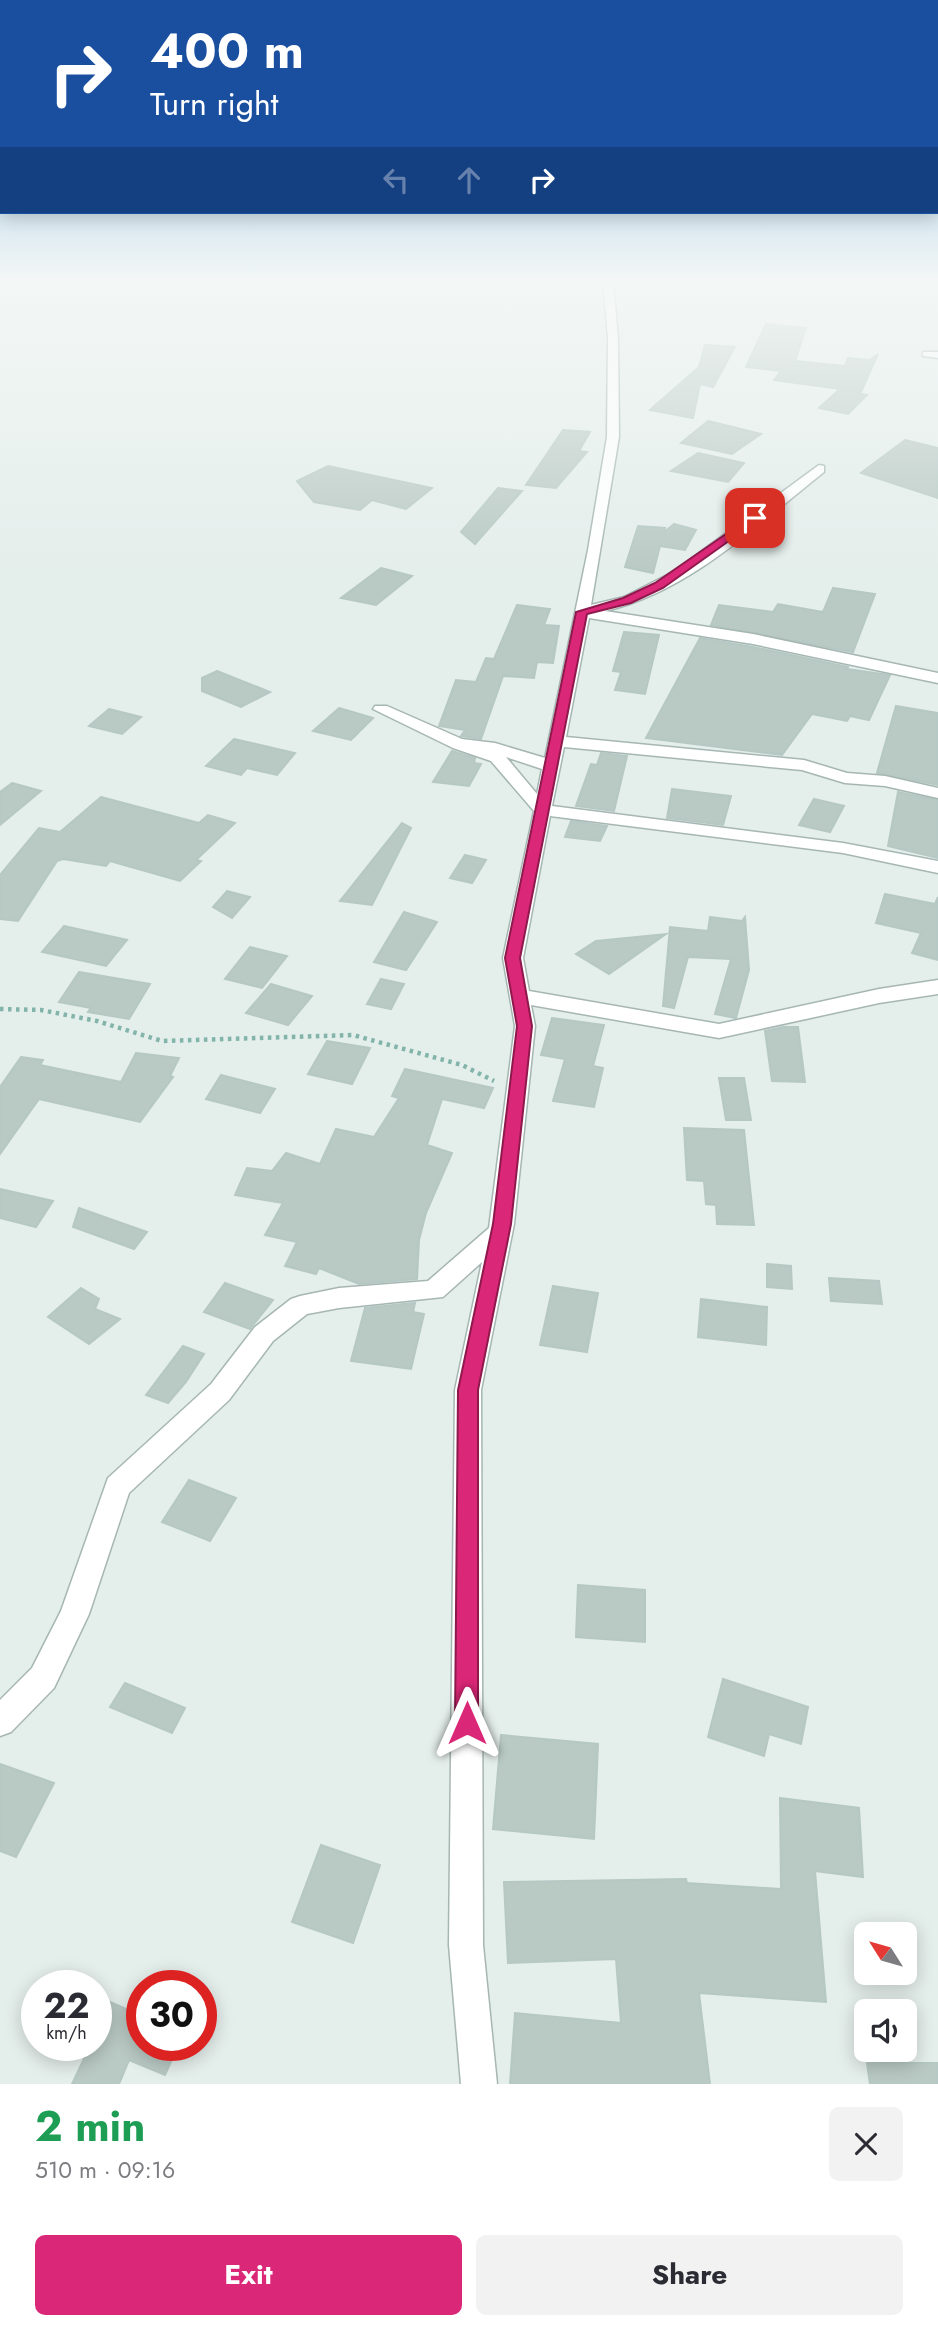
<!DOCTYPE html>
<meta charset="utf-8">
<style>
:root{--surface:#fff;--page:#f2f2f3;--text:#2b2b33;--muted:#7c7c81;--accent:#db2777}
body{margin:0;font-family:Jost,sans-serif;background:var(--page);color:var(--text);height:100vh;display:flex;flex-direction:column;font-size:26px;white-space:nowrap}
*{box-sizing:border-box;margin:0}
p{font-size:23px;color:var(--muted)}
.icon{flex:none;width:38px;height:38px;fill:none;stroke:currentColor;stroke-width:2;stroke-linecap:round;stroke-linejoin:round}
.map{position:relative;height:2084px;overflow:hidden}
.side{display:flex;flex-direction:column;background:var(--surface);flex:1}
.side>*{flex:none}
.banner{position:absolute;left:0px;top:0px;width:938px;height:214px;box-shadow:0 4px 18px #0003;background:#1a4fa0;color:#fff;overflow:hidden}
.needle{width:46px;rotate:307deg}
.fabs{position:absolute;left:854px;top:1922px;display:grid;gap:14px}
.fabs a{display:grid;place-items:center;width:63px;height:63px;border-radius:10px;background:var(--surface);box-shadow:0 4px 18px #0003;font-size:35px}
.speed{position:absolute;left:21px;top:1970px;display:flex;gap:14px;font-size:35px;font-weight:700;text-align:center}
.speed>*{display:grid;place-content:center;width:91px;height:91px;border-radius:50%;background:var(--surface);box-shadow:0 4px 18px #0003;line-height:1}
.speed small{font-size:18px;font-weight:400}
.speed .limit{border:10px solid #d22;background:#fff;color:#111}
.pin{position:absolute;display:grid;place-items:center;width:60px;height:60px;color:#fff;margin:-30px;border-radius:14px;box-shadow:0 4px 10px #0006}
.me{position:absolute;width:77px;margin:-38px;rotate:0deg;stroke-linejoin:round;filter:drop-shadow(0 0 5px #0008)}
.turn{display:flex;align-items:center;gap:24px;height:147px;padding:0 35px;font-size:32px}
.turn .icon{width:91px;height:91px;stroke-width:2.5}
.turn b{display:block;font-size:49px;line-height:60px}
.lanes{display:flex;align-items:center;height:66px;padding:0 35px;background:#0003;justify-content:center;gap:35px;direction:ltr}
.lanes .off{opacity:.35}
.round{display:grid;place-items:center;flex:none;width:74px;height:74px;border-radius:10px;background:var(--page)}
.head{display:flex;align-items:center;justify-content:space-between;height:119px;padding:0 35px}
h1{font-size:42px;font-weight:700;line-height:52px;color:#1e9e55}
.button{display:flex;gap:14px;margin-top:auto;padding:14px 35px}
.button a{flex:1;height:80px;border-radius:10px;background:var(--accent);color:#fff;font-size:28px;font-weight:700;line-height:80px;text-align:center}
.button a+a{background:var(--page);color:var(--text)}
.map>svg:first-child{display:block}
.building{fill:#b9c9c4;stroke:#b6c8c3;stroke-width:2}
.lines{fill:none;stroke-linecap:round;stroke-linejoin:round}
.street-casing{stroke:#a6b7b3;stroke-width:3}
.path{stroke:#83b4aa;stroke-width:4.5;stroke-dasharray:3.5 4.5;stroke-linecap:butt}
.street{fill:#fff;fill-rule:evenodd}
.route{fill:#db2777;stroke:#8e194d;stroke-width:2}
</style>
<div class="map">
<svg width="938" height="2084" viewBox="0 0 938 2084">
<rect width="100%" height="100%" fill="#e4eeeb"/>
<g class="building">
<polygon points="766,324 806,328 795,361 845,366 848,358 870,360 878,354 860,394 867,395 848,414 819,408 840,389 774,380 781,371 746,367"/>
<polygon points="705,345 735,347 713,387 700,384 693,418 650,410 699,367"/>
<polygon points="708,421 761,434 732,454 681,443"/>
<polygon points="563,430 590,432 579,451 587,452 556,488 526,485"/>
<polygon points="905,440 938,448 938,498 861,473"/>
<polygon points="698,453 744,463 728,482 671,471"/>
<polygon points="328,466 432,488 406,509 372,500 360,510 314,502 297,481"/>
<polygon points="498,488 522,491 475,544 461,532"/>
<polygon points="674,524 696,530 685,550 660,546 653,573 625,567 638,526 665,528 664,532"/>
<polygon points="381,568 412,576 376,605 341,598"/>
<polygon points="833,588 875,594 853,652 711,625 719,605 773,612 778,604 823,612"/>
<polygon points="517,605 550,609 544,625 559,626 553,663 537,662 534,678 503,676 481,739 461,736 465,730 439,726 456,680 476,682 486,658 494,659"/>
<polygon points="624,632 659,635 645,694 615,690 621,672 613,671"/>
<polygon points="700,638 753,647 848,667 847,669 890,675 869,720 850,716 847,721 812,714 782,755 646,738"/>
<polygon points="217,671 270,692 241,707 202,691 202,678"/>
<polygon points="896,706 938,713 938,785 877,773"/>
<polygon points="339,708 373,718 351,740 313,731"/>
<polygon points="109,709 141,717 122,734 89,726"/>
<polygon points="234,739 295,753 277,775 247,768 241,775 206,766"/>
<polygon points="452,751 475,758 474,763 481,764 469,786 433,782"/>
<polygon points="601,753 627,756 614,811 576,806 591,764 597,765"/>
<polygon points="12,783 41,791 0,825 0,792"/>
<polygon points="672,789 731,796 723,825 667,818"/>
<polygon points="898,792 938,800 938,858 888,846"/>
<polygon points="101,797 199,823 208,815 235,823 196,860 201,861 180,881 110,861 106,866 63,859 57,861 18,921 0,919 0,875 39,828 60,832"/>
<polygon points="814,799 844,806 830,832 799,825"/>
<polygon points="571,821 607,826 600,841 565,837"/>
<polygon points="402,823 411,828 372,905 340,901"/>
<polygon points="465,855 486,860 472,883 450,878"/>
<polygon points="227,891 250,897 232,918 213,907"/>
<polygon points="885,894 935,904 938,897 938,960 912,953 921,933 876,923"/>
<polygon points="404,912 437,922 406,970 374,962"/>
<polygon points="710,917 742,921 745,917 749,970 736,1018 715,1014 731,959 688,957 674,1008 663,1006 670,927 708,931"/>
<polygon points="64,926 127,940 106,966 42,952"/>
<polygon points="666,934 609,974 576,954 596,941"/>
<polygon points="250,947 287,956 262,988 225,979"/>
<polygon points="79,972 150,984 129,1019 88,1012 91,1008 59,1002"/>
<polygon points="381,979 404,984 391,1009 367,1004"/>
<polygon points="271,984 312,996 288,1025 246,1013"/>
<polygon points="552,1018 604,1025 593,1066 603,1068 594,1107 553,1101 565,1059 541,1055"/>
<polygon points="783,1027 798,1027 805,1082 772,1081 765,1031"/>
<polygon points="327,1041 370,1048 352,1084 308,1074"/>
<polygon points="136,1053 179,1058 170,1076 173,1077 140,1122 39,1099 0,1154 0,1087 21,1057 43,1060 40,1065 121,1082"/>
<polygon points="405,1069 493,1088 484,1108 442,1099 427,1145 452,1153 426,1213 419,1240 417,1279 359,1284 319,1268 316,1274 285,1266 297,1242 265,1235 283,1203 235,1195 247,1168 272,1171 286,1153 320,1164 336,1129 374,1137 399,1098 392,1096"/>
<polygon points="221,1075 275,1089 260,1113 206,1099"/>
<polygon points="719,1078 744,1078 751,1120 726,1120"/>
<polygon points="684,1128 744,1130 754,1225 717,1224 716,1205 706,1204 704,1181 687,1180"/>
<polygon points="0,1189 53,1201 36,1227 0,1218"/>
<polygon points="79,1208 147,1232 134,1249 73,1227"/>
<polygon points="767,1264 791,1266 792,1289 767,1287"/>
<polygon points="829,1278 879,1281 882,1304 831,1301"/>
<polygon points="225,1283 273,1300 250,1329 204,1312"/>
<polygon points="553,1286 598,1293 587,1352 540,1345"/>
<polygon points="81,1288 99,1299 95,1309 120,1319 89,1344 48,1317"/>
<polygon points="701,1299 767,1307 766,1345 698,1337"/>
<polygon points="415,1303 413,1312 424,1314 411,1369 351,1361 365,1308"/>
<polygon points="183,1346 204,1354 186,1382 168,1403 146,1395"/>
<polygon points="189,1480 236,1498 210,1541 162,1522"/>
<polygon points="578,1585 645,1590 645,1642 576,1637"/>
<polygon points="723,1679 808,1707 801,1744 769,1734 764,1756 708,1737"/>
<polygon points="125,1683 185,1708 172,1733 110,1707"/>
<polygon points="501,1735 598,1744 594,1839 493,1829"/>
<polygon points="0,1764 54,1783 16,1857 0,1851"/>
<polygon points="780,1798 859,1808 863,1877 815,1871 826,2002 699,1993 710,2084 510,2084 515,2013 621,2023 616,1959 508,1963 504,1882 686,1879 687,1883 781,1889"/>
<polygon points="321,1845 380,1865 353,1943 292,1922"/>
<polygon points="110,2002 142,2016 142,2046 178,2046 165,2075 129,2060 119,2084 72,2084 90,2046 96,2046 96,2031"/>
<polygon points="867,2063 938,2063 938,2084 870,2084"/>
</g>
<g class="lines">
<defs>
<g id="street">
<path d="M603 281H613L618 338 619 437 591 605 624 597 673 572 819 465 824 466V472C758 524 689 592 605 611L753 634 938 673V683L753 644 589 618 566 737 804 760 847 773 885 776 938 788V798L885 786 845 783 802 770 564 747 552 806 843 843 938 861V873L843 853 550 816 523 958 529 991 719 1024 879 989 938 980V994L879 1003 719 1038 531 1005 535 1026 514 1224 481 1390 483 1945 497 2084H461L449 1945 455 1390 482 1262 443 1297 339 1308 307 1314 273 1341 229 1400 129 1493 89 1614 54 1688 11 1732 0 1736V1700L32 1668 61 1611 108 1478 211 1384 255 1327 291 1299 300 1296 339 1288 428 1281 489 1228 515 1026 503 958 534 811 491 761 453 748 373 709 375 706H387L462 739 495 743 545 758 588 550 607 437 608 338ZM506 757 542 769 537 794Z"/>
<polygon points="923,352 938,352 938,358 923,356"/>
</g>
</defs>
<use href="#street" class="street-casing"/>
<polyline class="path" points="0,1009 41,1010 97,1021 162,1041 353,1035 462,1065 494,1081"/>
<use href="#street" class="street"/>
</g>
<linearGradient id="sky" x2="0" y2="1"><stop stop-color="#82b9e1"/><stop offset="0.49" stop-color="#f3f7f6"/><stop offset="1" stop-color="#f3f7f6" stop-opacity="0"/></linearGradient>
<rect width="938" height="573" fill="url(#sky)"/>
<polygon class="route" points="752,516 761,518 663,588 631,603 587,614 520,958 532,1026 511,1224 478,1390 478,1723 475,1731 467,1734 458,1731 455,1723 458,1390 493,1224 517,1026 505,958 576,612 623,598 655,583"/>
</svg>
<div class="fabs">
<a><svg class="needle" viewBox="-14 -14 28 28"><path d="M0-13l5 13h-10z" fill="#e53935"/><path d="M0 13l5-13h-10z" fill="#7c7c81"/></svg></a>
<a><svg class="icon" aria-label="sound" viewBox="0 0 24 24"><path d="M4 9h4l5-4v14l-5-4H4zM17 9q2 3 0 6"/></svg></a>
</div>
<div class="speed"><div>22<small>km/h</small></div><div class="limit">30</div></div>
<div class="pin" style="left:755px;top:518px;background:#d93025"><svg class="icon" aria-label="arrive" viewBox="0 0 24 24"><path d="M6 21V4h12l-3 4 3 4H6"/></svg></div>
<svg class="me" style="left:467px;top:1723px" viewBox="-20 -20 40 40"><path d="M0-17L14 15 0 8-14 15z" fill="#db2777" stroke="#fff" stroke-width="4"/></svg>
<div class="banner">
<div class="turn"><svg class="icon" aria-label="right" viewBox="0 0 24 24"><path d="M7 20v-9h11M14 6l5 5-5 5"/></svg><div><b>400 m</b>Turn right</div></div>
<div class="lanes"><svg class="icon off" aria-label="left" viewBox="0 0 24 24"><path d="M17 20v-9H6M10 6l-5 5 5 5"/></svg><svg class="icon off" aria-label="ahead" viewBox="0 0 24 24"><path d="M12 20V5M6 11l6-6 6 6"/></svg><svg class="icon" aria-label="right" viewBox="0 0 24 24"><path d="M7 20v-9h11M14 6l5 5-5 5"/></svg></div>
</div>
</div>
<section class="side">
<div class="head"><div><h1>2 min</h1><p>510 m · 09:16</p></div><a class="round"><svg class="icon" aria-label="close" viewBox="0 0 24 24"><path d="M6 6l12 12M18 6L6 18"/></svg></a></div>
<div class="button"><a>Exit</a><a>Share</a></div>
</section>
